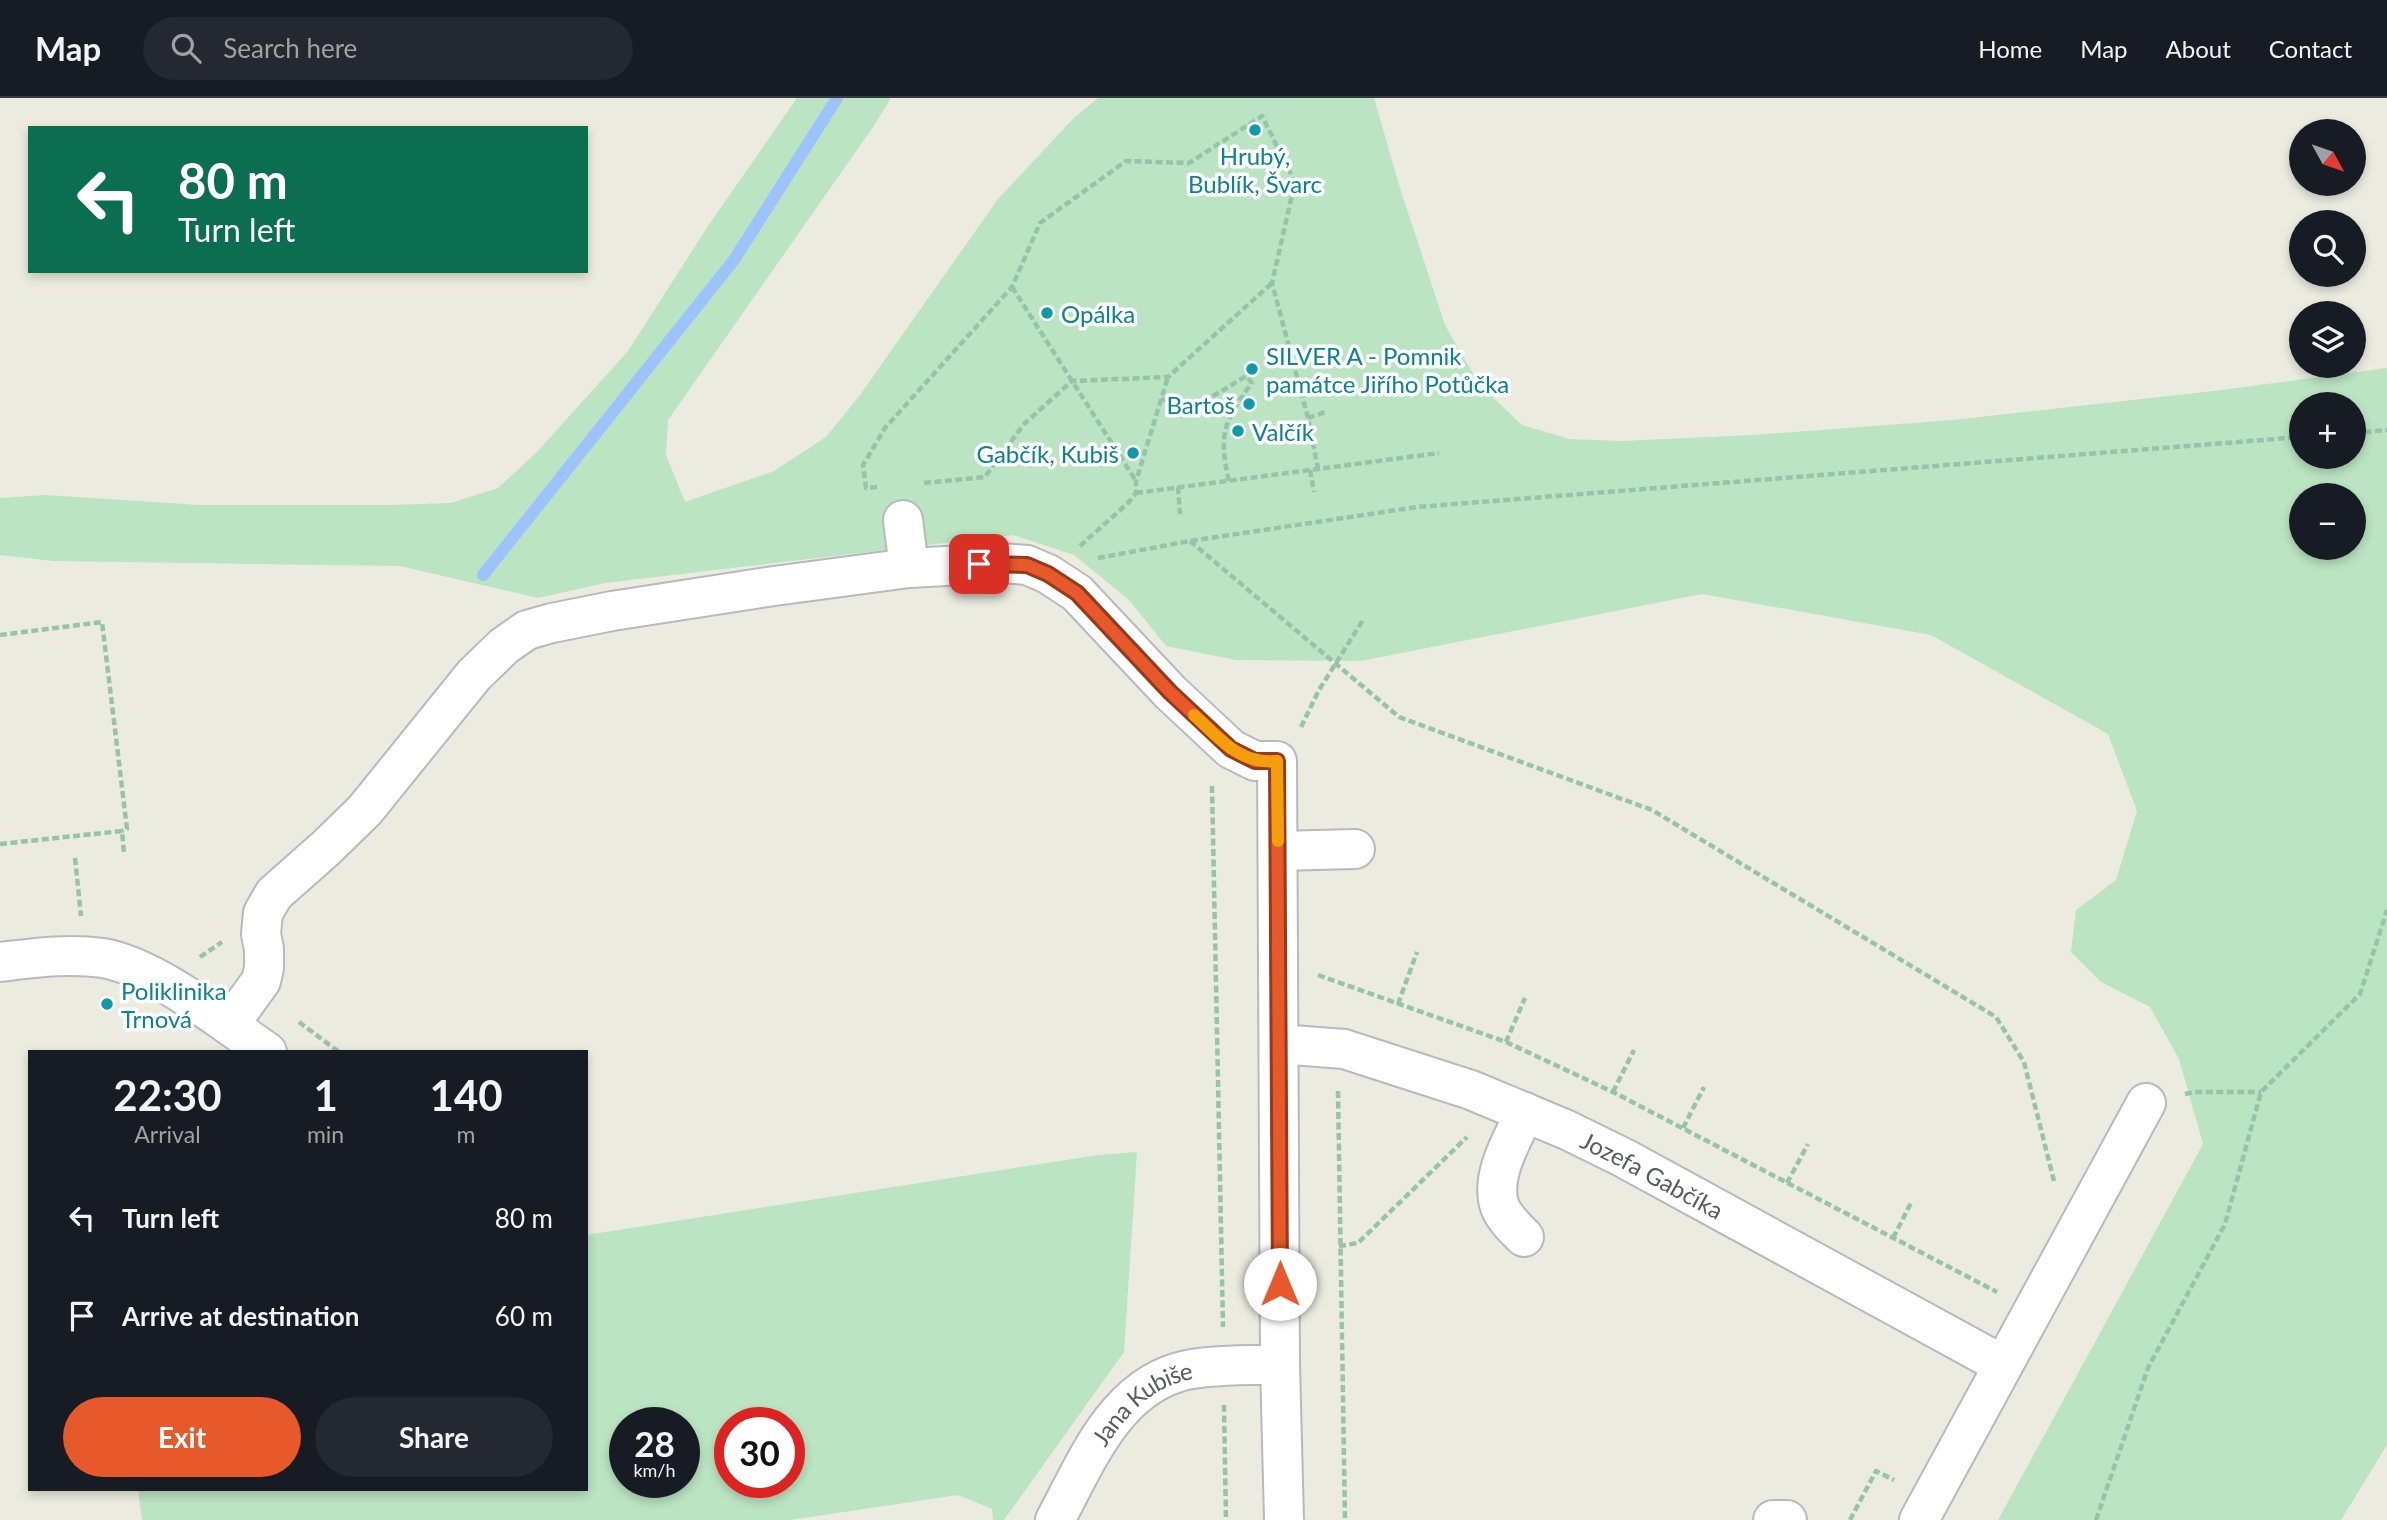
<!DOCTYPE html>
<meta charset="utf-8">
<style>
:root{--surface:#171b24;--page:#242831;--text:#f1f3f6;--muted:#9ea1a6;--line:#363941;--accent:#e7592a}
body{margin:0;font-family:Lato,sans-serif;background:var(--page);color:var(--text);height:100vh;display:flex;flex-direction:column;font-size:26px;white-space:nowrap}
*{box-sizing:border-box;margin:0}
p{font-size:23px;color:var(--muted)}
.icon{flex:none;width:38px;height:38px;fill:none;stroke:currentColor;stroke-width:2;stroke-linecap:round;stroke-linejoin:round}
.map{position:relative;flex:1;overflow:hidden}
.side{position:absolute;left:28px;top:952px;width:560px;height:441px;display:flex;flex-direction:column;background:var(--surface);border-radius:0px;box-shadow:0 4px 10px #0003}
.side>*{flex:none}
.hud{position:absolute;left:28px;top:28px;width:560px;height:147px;border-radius:0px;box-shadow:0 4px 10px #0003;background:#0b6e4f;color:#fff;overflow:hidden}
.needle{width:46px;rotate:130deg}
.fabs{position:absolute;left:2289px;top:21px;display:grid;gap:14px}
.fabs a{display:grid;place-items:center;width:77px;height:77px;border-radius:50%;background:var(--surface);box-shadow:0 4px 10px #0003;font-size:35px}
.speed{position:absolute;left:609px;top:1309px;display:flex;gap:14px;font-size:35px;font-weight:700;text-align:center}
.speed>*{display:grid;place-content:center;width:91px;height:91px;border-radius:50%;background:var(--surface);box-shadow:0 4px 10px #0003;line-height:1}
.speed small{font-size:18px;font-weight:400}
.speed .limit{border:10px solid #d22;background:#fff;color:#111}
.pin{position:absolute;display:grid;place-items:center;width:60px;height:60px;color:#fff;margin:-30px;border-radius:14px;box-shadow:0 4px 10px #0006}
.me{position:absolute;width:77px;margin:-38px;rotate:0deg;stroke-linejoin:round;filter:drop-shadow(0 0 5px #0008)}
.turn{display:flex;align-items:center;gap:24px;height:147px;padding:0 35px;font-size:32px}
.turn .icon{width:91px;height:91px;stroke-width:2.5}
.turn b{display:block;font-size:49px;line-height:60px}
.eta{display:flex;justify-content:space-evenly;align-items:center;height:119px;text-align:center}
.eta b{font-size:42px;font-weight:700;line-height:49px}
.action{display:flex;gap:14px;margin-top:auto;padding:14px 35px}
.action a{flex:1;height:80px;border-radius:42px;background:var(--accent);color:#fff;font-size:28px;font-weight:700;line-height:80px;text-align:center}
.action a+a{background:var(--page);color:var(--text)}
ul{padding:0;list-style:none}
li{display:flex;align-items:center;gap:21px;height:98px;padding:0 35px}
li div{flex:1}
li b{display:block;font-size:26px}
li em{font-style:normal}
header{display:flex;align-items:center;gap:42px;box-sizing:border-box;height:98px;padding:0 35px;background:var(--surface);border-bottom:2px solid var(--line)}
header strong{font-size:33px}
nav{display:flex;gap:38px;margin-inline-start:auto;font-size:24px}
.search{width:490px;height:63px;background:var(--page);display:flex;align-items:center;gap:18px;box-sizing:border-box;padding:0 24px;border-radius:38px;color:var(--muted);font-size:26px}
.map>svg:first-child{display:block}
.green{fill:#bbe4c2;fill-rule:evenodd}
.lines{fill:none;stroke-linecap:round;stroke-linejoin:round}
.stream{stroke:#9dc3fe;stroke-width:12}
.minor-casing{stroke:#b8b9bf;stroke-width:42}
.path{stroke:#95c4aa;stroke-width:4.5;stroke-dasharray:7 3.5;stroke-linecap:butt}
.minor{stroke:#fff;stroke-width:38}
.route-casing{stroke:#963a1b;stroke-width:18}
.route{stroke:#e7592a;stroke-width:12}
.slow{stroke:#f59e0b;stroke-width:12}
.culture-dot{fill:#0f9aa8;stroke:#fff;stroke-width:2.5}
.labels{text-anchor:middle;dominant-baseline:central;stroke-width:7;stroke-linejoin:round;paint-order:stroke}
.culture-label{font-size:24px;fill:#0d838f;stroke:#fff;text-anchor:start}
.street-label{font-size:24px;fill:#595b61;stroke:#fff}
</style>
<header>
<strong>Map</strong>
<div class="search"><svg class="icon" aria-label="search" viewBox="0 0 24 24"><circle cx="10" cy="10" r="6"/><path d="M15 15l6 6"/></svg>Search here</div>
<nav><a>Home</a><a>Map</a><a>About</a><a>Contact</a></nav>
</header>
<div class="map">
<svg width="2387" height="1422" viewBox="0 0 2387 1422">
<rect width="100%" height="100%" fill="#ecebe0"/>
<g class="green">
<path d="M797 0H891L873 29 668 322 666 357 685 404 774 373 826 339 860 297 998 101 1074 20 1098 0H1374L1400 90 1445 227 1479 286 1522 327 1569 341 1621 343 1753 337 1953 322 2214 293 2387 270V1347L2341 1422H1998L2203 1046 2179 961 2150 909 2101 884 2071 854 2076 812 2116 782 2137 713 2108 636 1931 537 1702 496 1361 563 1236 562 1166 548 1129 502 1074 457 1013 437 605 485 538 500 400 468 54 463 0 457V400L46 397 199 407H391L451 405 498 390 537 354 628 253 708 128ZM2301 306H2354V359H2301ZM2301 397H2354V450H2301Z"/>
<path d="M1137 1054 1124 1254 1004 1422H993L992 1411 958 1397 790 1422H142L138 1391H586V1137L1098 1057ZM625 1325H684V1384H625ZM730 1325H789V1384H730Z"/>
</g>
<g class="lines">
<polyline class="stream" points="483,477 734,162 837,0"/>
<defs>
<g id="minor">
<polyline points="903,422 909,470"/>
<polyline points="1278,753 1355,751"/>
<path d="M0 864C34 860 68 855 103 860 155 869 223 924 267 954"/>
<polyline points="229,927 261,883 264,870 264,851 261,836 263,815 274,796 326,750 365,712 474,577 504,548 527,532 552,525 612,513 774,488 909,470 1002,465 1027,467 1048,476 1077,495 1170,594 1231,651 1255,663 1277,663 1280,1266 1284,1422"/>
<path id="s1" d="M1279 946 1344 951 1471 992 1567 1032 1624 1060 2003 1267"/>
<path d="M1524 1139C1515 1130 1505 1121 1500 1109 1489 1078 1513 1041 1525 1014"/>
<path id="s2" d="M1055 1422C1085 1367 1113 1293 1179 1274 1204 1266 1252 1268 1280 1266"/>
<polyline points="1773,1422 1787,1422"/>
<polyline points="1919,1422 2146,1005"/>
</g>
</defs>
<use href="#minor" class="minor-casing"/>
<g class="path">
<polyline points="1012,189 1136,383"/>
<path d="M1161 301C1202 309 1212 299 1246 278L1252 285C1224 322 1218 337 1229 383"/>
<polyline points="1308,320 1325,314"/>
<polyline points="2354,335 2387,332"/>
<polyline points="1310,372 1314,394"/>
<polyline points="924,385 985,379 1024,326 1072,283 1168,279 1272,185"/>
<polyline points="877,389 866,390 863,367 885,330 1012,189 1040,125 1126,63 1189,65 1262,18 1295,84 1272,185 1308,320 1318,371"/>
<polyline points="1178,389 1180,416"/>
<polyline points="1136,395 1439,355"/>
<polyline points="1190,443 1399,619 1652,712 1996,919 2024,964 2054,1083"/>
<polyline points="1080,448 1128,405 1136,395 1136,383 1168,279"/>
<polyline points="1098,460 1190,443 1417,409 2301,339"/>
<polyline points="0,537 102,524 127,731 122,733"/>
<polyline points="1301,629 1319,592 1363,522"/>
<polyline points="1212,688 1223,1229"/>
<polyline points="0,746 122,733 124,755"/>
<polyline points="75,760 81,818"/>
<polyline points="200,859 222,844"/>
<polyline points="1318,877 1506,944 1613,994 1997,1194"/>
<polyline points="1398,906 1417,854"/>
<polyline points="299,924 339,954"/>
<polyline points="1506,944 1525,900"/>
<polyline points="1338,993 1345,1422"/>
<polyline points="1613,994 1634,952"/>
<polyline points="2185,996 2195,994 2261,994"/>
<polyline points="1683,1030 1704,989"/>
<polyline points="1787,1085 1808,1046"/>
<polyline points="1893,1140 1912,1103"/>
<polyline points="1339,1148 1358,1145 1467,1039"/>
<polyline points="1224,1307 1226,1422"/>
<polyline points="1850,1422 1876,1373 1894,1382"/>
<polyline points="2096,1422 2148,1270 2225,1126 2261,994 2360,896 2387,812"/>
</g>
<use href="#minor" class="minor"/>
</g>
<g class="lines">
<defs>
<polyline id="route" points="979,466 1027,467 1048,476 1077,495 1170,594 1231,651 1255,663 1277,663 1280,1186"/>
</defs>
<use href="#route" class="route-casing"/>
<use href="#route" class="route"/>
<path class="slow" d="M1194 617C1219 640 1240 667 1277 663L1278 743"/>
</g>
<g class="culture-dot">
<circle cx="1255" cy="32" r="7"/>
<circle cx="1047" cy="215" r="7"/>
<circle cx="1252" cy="271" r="7"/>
<circle cx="1249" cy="306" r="7"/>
<circle cx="1238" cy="333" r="7"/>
<circle cx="1133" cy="355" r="7"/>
<circle cx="107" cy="906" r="7"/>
</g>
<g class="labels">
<g class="culture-label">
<text x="1255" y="57" text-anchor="middle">Hrubý,<tspan x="1255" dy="28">Bublík, Švarc</tspan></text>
<text x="1061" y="215">Opálka</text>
<text x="1266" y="257">SILVER A - Pomnik<tspan x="1266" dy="28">památce Jiřího Potůčka</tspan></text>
<text x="1235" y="306" text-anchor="end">Bartoš</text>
<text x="1252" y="333">Valčík</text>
<text x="1119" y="355" text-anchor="end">Gabčík, Kubiš</text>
<text x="121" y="892">Poliklinika<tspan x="121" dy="28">Trnová</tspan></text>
</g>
<g class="street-label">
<text stroke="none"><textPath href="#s1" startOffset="399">Jozefa Gabčíka</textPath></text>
<text stroke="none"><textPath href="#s2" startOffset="150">Jana Kubiše</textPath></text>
</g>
</g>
</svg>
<div class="fabs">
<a><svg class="needle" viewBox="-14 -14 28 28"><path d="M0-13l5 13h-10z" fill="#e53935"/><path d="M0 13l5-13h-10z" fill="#9ea1a6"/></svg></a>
<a><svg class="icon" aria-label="search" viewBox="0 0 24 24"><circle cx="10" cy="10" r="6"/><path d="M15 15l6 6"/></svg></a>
<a><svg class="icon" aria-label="layers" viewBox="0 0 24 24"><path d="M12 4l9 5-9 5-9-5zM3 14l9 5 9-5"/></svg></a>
<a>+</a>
<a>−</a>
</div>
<div class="speed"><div>28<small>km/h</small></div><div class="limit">30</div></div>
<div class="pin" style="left:979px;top:466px;background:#d93025"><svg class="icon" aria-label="arrive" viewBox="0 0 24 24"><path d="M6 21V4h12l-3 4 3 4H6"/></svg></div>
<svg class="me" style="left:1280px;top:1186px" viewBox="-20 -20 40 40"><circle r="19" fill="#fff"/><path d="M0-13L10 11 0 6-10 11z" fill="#e7592a"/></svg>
<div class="hud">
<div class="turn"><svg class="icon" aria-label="left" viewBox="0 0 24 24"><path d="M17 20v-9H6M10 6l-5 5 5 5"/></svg><div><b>80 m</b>Turn left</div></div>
</div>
<section class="side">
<div class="eta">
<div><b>22:30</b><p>Arrival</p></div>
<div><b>1</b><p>min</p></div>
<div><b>140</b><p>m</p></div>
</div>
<ul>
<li><svg class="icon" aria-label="left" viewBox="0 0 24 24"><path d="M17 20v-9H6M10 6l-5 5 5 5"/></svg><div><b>Turn left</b></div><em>80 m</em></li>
<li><svg class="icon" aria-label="arrive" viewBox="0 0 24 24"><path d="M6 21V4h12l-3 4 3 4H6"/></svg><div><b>Arrive at destination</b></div><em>60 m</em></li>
</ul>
<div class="action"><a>Exit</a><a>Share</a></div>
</section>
</div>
